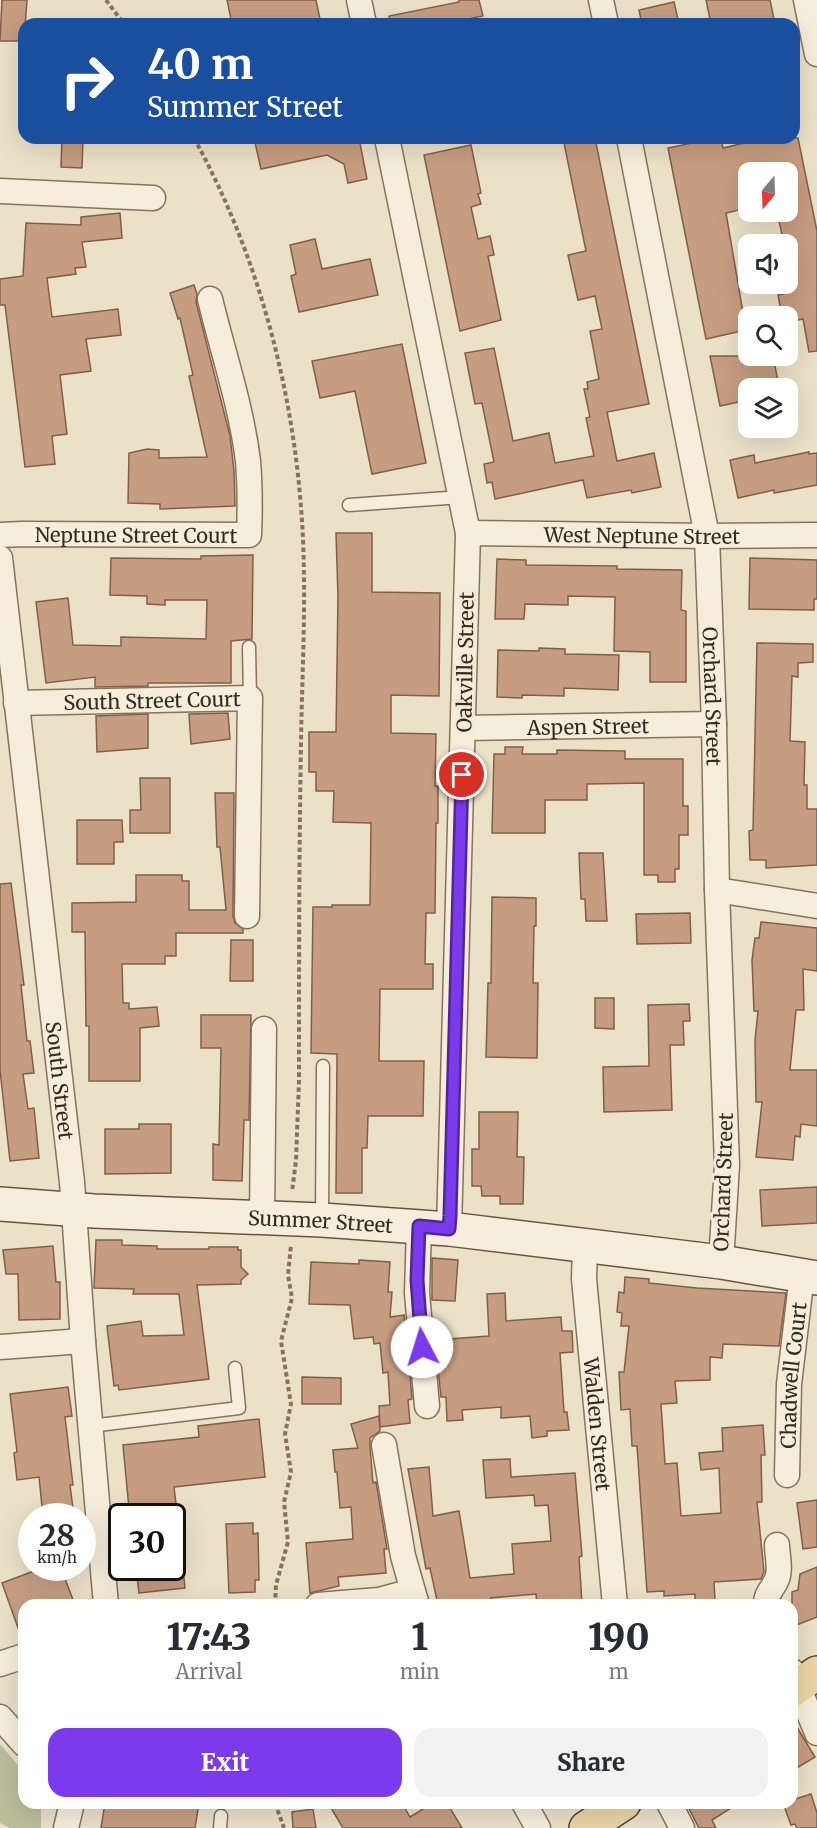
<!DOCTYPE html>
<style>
:root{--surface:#fff;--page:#f2f2f3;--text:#2b2b33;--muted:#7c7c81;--accent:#7c3aed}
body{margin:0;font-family:Merriweather,serif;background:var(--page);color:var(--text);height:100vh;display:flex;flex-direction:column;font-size:22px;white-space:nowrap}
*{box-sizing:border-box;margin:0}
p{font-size:20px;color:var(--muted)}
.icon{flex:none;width:33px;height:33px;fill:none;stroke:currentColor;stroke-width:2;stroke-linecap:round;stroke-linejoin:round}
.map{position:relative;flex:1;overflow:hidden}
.sheet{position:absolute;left:18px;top:1599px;width:780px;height:210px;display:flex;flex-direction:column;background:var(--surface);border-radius:18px;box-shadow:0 6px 24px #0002}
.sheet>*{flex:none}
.banner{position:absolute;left:18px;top:18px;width:782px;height:126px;border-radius:18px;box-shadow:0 6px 24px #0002;background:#1a4fa0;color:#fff;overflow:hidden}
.needle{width:39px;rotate:199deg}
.controls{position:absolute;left:738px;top:162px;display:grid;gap:12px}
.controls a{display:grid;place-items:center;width:60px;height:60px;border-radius:12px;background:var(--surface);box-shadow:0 6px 24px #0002;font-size:30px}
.speed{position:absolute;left:18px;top:1503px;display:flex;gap:12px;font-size:30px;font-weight:700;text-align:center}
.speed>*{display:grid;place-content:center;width:78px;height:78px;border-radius:50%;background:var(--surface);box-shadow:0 6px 24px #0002;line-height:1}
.speed small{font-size:15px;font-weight:400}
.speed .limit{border:3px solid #111;border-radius:9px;background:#fff;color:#111}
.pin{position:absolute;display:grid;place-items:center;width:51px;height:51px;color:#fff;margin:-26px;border:3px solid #fff;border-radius:50%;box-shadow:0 2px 6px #0007}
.me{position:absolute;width:66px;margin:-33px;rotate:355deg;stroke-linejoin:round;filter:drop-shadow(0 0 4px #0008)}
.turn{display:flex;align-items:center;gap:21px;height:126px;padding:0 30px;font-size:27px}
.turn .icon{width:78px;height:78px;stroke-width:2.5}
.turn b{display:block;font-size:42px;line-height:51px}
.eta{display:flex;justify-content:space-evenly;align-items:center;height:102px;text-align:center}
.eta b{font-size:36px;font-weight:800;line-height:42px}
.action{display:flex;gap:12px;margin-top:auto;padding:12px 30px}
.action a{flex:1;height:69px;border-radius:18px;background:var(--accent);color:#fff;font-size:24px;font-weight:800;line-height:69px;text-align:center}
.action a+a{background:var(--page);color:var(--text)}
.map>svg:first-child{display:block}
.cemetery{fill:#babe9b}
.building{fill:#c69d81;stroke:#835e46;stroke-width:1.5}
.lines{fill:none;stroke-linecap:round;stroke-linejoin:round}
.lane-casing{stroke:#86735e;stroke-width:15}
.street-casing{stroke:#86735e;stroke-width:27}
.secondary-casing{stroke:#685442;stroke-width:36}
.primary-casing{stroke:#544232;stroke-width:36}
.path{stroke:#86735e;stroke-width:4;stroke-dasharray:4.5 3;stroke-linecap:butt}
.lane{stroke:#f6eedb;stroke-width:12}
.street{stroke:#f6eedb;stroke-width:24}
.secondary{stroke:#f6eedb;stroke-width:33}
.primary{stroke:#ead4a4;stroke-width:33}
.route-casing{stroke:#51269a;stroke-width:15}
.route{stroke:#7c3aed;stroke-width:10}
.labels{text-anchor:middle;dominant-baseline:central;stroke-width:6;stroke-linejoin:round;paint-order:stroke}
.street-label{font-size:20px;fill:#372b21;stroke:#f3ebd7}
</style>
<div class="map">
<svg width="817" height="1828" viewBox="0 0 817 1828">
<rect width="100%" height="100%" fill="#ebe0c8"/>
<polygon class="cemetery" points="0,1744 24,1772 24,1803 41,1803 41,1828 10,1828 0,1823"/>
<g class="building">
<polygon points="2,0 27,0 24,41 0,41"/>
<polygon points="227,0 316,0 321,24 232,24"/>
<polygon points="459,0 479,0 483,16 443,24 390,24 389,16 459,2"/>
<polygon points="706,0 770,0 775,24 711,24"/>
<polygon points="674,2 679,24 642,24 639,10"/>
<polygon points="62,138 83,138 82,168 61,167"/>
<polygon points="254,138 359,138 367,179 348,183 344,164 327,155 261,169"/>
<polygon points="563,138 595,138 649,404 607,412 617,461 654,453 661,487 632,493 631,490 587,498 583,480 495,499 492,482 487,483 484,464 494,462 482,403 475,404 465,353 494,348 513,441 549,433 555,463 594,456 586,418 590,417 584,389 588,389 587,382 599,379 590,331 602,329 595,296 578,300 568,255 586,251"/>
<polygon points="716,138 721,138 723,148 765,138 798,138 817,231 817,351 809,352 803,319 788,322 788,316 782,316 778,295 788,293 788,244 784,244 777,212 788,212 788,172 748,172 748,208 726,213 746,330 706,339 668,148"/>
<polygon points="471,145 481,193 478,194 481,204 471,207 478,239 490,236 494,255 488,256 501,320 460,331 424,155"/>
<polygon points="120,213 122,238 82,242 86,267 75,268 76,274 47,278 52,317 118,309 121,335 86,339 91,371 60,375 67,434 52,436 55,464 25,467 5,305 0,305 0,279 23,276 26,223 81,225 81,217"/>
<polygon points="315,239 322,269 370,259 378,295 299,312 291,276 296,274 290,245"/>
<polygon points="194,285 197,294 196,302 230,436 234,471 235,506 160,509 160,504 128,503 129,453 147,449 159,450 159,458 207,457 189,376 193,375 180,318 178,319 170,293"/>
<polygon points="402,344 426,463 372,474 355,391 320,398 312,361"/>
<polygon points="710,356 748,356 748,360 773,356 779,386 748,388 748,400 720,406"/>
<polygon points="809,452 809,454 817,453 817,485 774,493 774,490 738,498 730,460 754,455 755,463"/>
<polygon points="336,533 372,533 372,592 440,593 439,696 391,695 391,733 436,734 435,786 438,786 438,823 436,823 435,913 426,913 425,964 433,964 433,989 380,989 379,1061 424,1061 423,1116 368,1116 367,1148 362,1148 362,1193 336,1193 337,1054 311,1053 313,907 332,907 332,905 370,905 371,823 333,822 334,791 316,791 316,772 309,772 309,732 336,732 338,597"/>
<polygon points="253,555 252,639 231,641 231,683 148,683 148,686 95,687 95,677 46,683 36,602 68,598 73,645 121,646 121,637 206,639 207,600 165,600 165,605 147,604 147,596 110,595 111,558 201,559 201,556"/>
<polygon points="750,558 817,560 817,599 814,599 814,610 749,609"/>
<polygon points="497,559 526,560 526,565 617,566 617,569 682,570 681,610 686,611 686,682 650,682 650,652 614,651 615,597 568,596 568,605 525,604 524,619 495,619"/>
<polygon points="757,643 813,644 813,662 798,663 798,677 792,676 790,741 805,742 804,785 807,785 807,809 817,809 817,865 766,868 766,860 750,860 749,831 753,830"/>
<polygon points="539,648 565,649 565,654 619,655 618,690 564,688 564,696 522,695 522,698 497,697 498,650 539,651"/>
<polygon points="228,713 230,739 191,744 189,714"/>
<polygon points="148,714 148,748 97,752 96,716"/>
<polygon points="505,747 523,747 522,754 557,754 557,750 625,751 625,759 683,759 683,806 688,806 688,835 679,835 679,869 675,869 675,882 658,882 658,875 644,875 644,783 587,784 587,800 545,800 545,833 492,833 494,754 505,754"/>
<polygon points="140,778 170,778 170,833 130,833 130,810 141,810"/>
<polygon points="215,793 234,793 233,916 235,923 243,929 243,933 176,933 176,956 165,956 165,964 122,964 123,1003 129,1003 129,1009 157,1007 159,1026 140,1028 140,1081 89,1081 89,1026 86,1026 85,932 72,932 72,903 136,902 136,875 182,875 182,881 189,881 189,910 226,910 220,847 217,847"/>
<polygon points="77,820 122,820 123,842 114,842 114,864 77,864"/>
<polygon points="579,853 603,853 607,921 586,921 585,899 581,899"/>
<polygon points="11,883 24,985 21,985 27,1041 30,1041 34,1073 23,1074 28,1109 34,1108 39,1158 10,1161 0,1070 0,884"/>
<polygon points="492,897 536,898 536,926 534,926 533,983 538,983 537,1058 486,1057 488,983 491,983"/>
<polygon points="690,913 691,943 637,944 636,914"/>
<polygon points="761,922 817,928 817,971 803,969 804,1010 796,1010 790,1070 817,1070 817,1126 801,1124 800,1137 795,1136 793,1160 756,1157 762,1102 756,1102 755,1040 758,1011 754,1011 752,960 755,938 759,938"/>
<polygon points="231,940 253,940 253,981 230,981"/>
<polygon points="595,998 614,998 614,1029 595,1028"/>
<polygon points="689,1004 690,1021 683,1021 684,1045 670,1045 672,1110 604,1112 603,1067 649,1066 648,1005"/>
<polygon points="201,1015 251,1015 249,1120 244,1120 242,1181 213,1180 213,1144 219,1145 221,1048 201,1048"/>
<polygon points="479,1112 518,1112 517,1157 524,1157 523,1204 500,1204 500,1196 482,1196 481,1186 472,1186 472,1149 479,1149"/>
<polygon points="139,1124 171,1124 171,1173 105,1174 105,1129 139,1129"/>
<polygon points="817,1187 817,1223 762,1226 760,1190"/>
<polygon points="96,1240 122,1240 122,1245 157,1246 157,1249 209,1249 209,1247 238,1247 238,1250 241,1250 241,1267 248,1274 241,1280 241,1284 197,1285 209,1379 119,1390 118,1385 114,1386 107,1326 141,1321 143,1336 184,1335 179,1294 133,1294 134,1289 94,1288"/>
<polygon points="53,1246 56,1282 60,1282 60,1319 19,1320 18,1274 6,1274 3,1250"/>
<polygon points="432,1258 458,1260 455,1301 432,1300"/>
<polygon points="359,1260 390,1262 388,1292 392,1292 390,1317 404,1315 407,1342 412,1399 408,1400 410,1423 380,1427 379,1406 390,1405 388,1372 383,1373 380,1343 374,1344 373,1337 354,1339 350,1305 309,1304 311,1262 359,1264"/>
<polygon points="625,1277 649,1279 649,1283 697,1288 786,1293 779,1346 723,1344 722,1358 710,1357 710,1380 675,1381 677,1403 661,1404 665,1464 677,1463 681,1516 721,1513 719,1468 701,1470 699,1453 723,1451 722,1428 763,1425 765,1455 761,1455 762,1502 757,1502 764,1572 761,1579 714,1582 715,1601 695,1602 695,1594 664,1596 664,1591 647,1592 637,1446 632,1446 630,1409 621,1410 619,1372 624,1372 629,1326 621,1326 622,1313 617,1312 619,1292 624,1293"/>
<polygon points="505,1293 506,1321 561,1317 562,1331 572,1331 573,1352 560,1353 564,1412 567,1412 569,1430 547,1431 547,1436 532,1438 530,1416 501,1418 501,1407 462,1410 463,1420 447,1421 446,1397 441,1397 435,1340 489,1336 487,1294"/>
<polygon points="302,1377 341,1378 341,1404 302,1404"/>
<polygon points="68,1387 72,1416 65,1417 73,1485 70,1485 74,1516 43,1516 39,1477 17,1480 14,1453 17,1452 10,1394"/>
<polygon points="379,1416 380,1431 370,1438 370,1447 373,1483 376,1482 387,1549 384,1549 386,1573 338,1577 339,1586 310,1593 306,1543 353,1539 351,1507 340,1508 337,1472 335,1472 333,1450 358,1448 351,1424"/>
<polygon points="259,1419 265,1477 174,1487 176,1504 129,1509 123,1445 199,1437 198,1426"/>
<polygon points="510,1459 511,1477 575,1473 582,1556 579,1557 582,1603 537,1605 536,1594 491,1598 495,1605 438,1605 430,1568 426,1569 408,1469 429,1467 433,1516 459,1511 470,1578 514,1574 512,1544 551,1541 548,1505 535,1506 534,1495 486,1498 483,1460"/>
<polygon points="817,1500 817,1547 803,1549 797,1503"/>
<polygon points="253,1523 253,1534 258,1533 259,1580 255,1580 255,1592 229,1593 226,1524"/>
<polygon points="817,1567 817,1617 792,1627 792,1592 798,1590 800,1574"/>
<polygon points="34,1568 61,1568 75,1605 24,1605 24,1639 22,1639 2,1583 34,1571"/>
<polygon points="136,1568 183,1568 185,1588 139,1593"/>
<polygon points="792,1719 815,1757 792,1771"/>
<polygon points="811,1794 817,1813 817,1828 797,1828 795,1824 791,1825 783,1803 792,1803 792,1800"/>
<polygon points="105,1803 199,1803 195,1828 101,1828"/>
<polygon points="328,1803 402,1803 410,1817 433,1803 447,1803 462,1828 343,1828"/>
<polygon points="686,1803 739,1803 712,1820 716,1828 699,1828"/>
<polygon points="313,1809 316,1828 293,1828 292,1812"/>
</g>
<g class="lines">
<defs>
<g id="lane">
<polyline points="349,505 461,497"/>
<polyline points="249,647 250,698"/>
<polyline points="322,1219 323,1066"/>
<polyline points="90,1426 239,1408 235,1368"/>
<polyline points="220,1828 221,1816"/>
</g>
<g id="street">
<polyline points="359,0 364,24"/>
<polyline points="601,0 606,24"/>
<polyline points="806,0 817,54"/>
<polyline points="387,138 468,533 449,1229"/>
<path id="s1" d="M629 138 707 536 714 724 717 890 727 1165 721 1262"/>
<polyline points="0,191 153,198"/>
<path id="s2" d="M468 533 707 536 817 535"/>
<path id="s3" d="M0 535 22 534 249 535C250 510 250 485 248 461 241 405 223 353 210 299"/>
<path id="s4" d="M0 558 72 1182 83 1341 106 1605"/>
<path id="s5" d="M16 703 250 698 247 916"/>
<path id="s6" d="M464 728 714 724"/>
<polyline points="717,890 817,906"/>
<polyline points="262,1218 264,1029"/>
<polyline points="419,1226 417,1293 427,1406"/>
<path id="s7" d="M585 1245 584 1279 615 1605"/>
<polyline points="0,1347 83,1341"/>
<polyline points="384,1445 403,1556 417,1605"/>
<path id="s8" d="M787 1475 789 1384 802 1275"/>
<polyline points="318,1605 379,1600 412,1591"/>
<path d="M766 1605C765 1594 773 1589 777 1579 781 1569 777 1555 777 1545"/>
<polyline points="0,1664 24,1656"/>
<polyline points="792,1671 817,1733"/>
<polyline points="0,1717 24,1744"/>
<polyline points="524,1803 538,1828"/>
<polyline points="669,1803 682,1828"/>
<polyline points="66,1828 72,1803"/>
</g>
<g id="secondary">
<path id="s9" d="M0 1204 94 1211 322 1220 449 1229 721 1262 817 1278"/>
</g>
<g id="primary">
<polyline points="792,1690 817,1673"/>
<polyline points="586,1828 624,1803"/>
</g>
</defs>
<use href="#lane" class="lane-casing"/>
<use href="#street" class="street-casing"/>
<use href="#secondary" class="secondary-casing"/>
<use href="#primary" class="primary-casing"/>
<g class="path">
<polyline points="106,0 124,24"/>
<path d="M194 138C261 260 297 402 303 540 306 608 302 675 301 743 299 856 299 968 299 1081L296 1160 292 1192"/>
<polyline points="275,1605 276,1585 288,1542 284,1502 291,1472 285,1434 291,1404 281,1341 292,1298 288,1275 291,1245"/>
<polyline points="275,1803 284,1828"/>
</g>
<use href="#lane" class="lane"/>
<use href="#street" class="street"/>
<use href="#secondary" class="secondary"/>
<use href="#primary" class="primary"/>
</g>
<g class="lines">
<defs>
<polyline id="route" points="422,1347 417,1280 419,1226 449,1229 450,1216 462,775"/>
</defs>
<use href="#route" class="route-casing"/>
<use href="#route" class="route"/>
</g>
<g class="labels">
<g class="street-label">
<text stroke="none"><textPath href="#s3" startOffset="136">Neptune Street Court</textPath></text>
<text stroke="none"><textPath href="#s2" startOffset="174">West Neptune Street</textPath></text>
<text transform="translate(465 662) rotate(-89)">Oakville Street</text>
<text stroke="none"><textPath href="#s1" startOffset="566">Orchard Street</textPath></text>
<text stroke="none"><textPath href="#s5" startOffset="136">South Street Court</textPath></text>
<text stroke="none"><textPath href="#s6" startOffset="124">Aspen Street</textPath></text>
<text stroke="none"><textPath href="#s4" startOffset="526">South Street</textPath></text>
<text transform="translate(723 1182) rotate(-88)">Orchard Street</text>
<text stroke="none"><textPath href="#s9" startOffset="321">Summer Street</textPath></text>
<text stroke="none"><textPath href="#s8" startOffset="100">Chadwell Court</textPath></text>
<text stroke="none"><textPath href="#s7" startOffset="180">Walden Street</textPath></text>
</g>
</g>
</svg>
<div class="controls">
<a><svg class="needle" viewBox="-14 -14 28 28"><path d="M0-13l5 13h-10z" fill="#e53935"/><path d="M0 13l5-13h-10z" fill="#7c7c81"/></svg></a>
<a><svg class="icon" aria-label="sound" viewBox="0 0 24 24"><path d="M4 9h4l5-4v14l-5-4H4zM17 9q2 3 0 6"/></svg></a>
<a><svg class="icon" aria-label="search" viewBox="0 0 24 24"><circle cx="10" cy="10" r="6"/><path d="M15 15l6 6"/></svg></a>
<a><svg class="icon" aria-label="layers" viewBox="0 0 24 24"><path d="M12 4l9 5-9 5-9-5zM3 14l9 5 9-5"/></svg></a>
</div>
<div class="speed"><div>28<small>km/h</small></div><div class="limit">30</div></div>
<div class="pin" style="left:462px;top:775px;background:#d93025"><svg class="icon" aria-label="arrive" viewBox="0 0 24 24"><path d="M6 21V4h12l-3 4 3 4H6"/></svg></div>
<svg class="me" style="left:422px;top:1347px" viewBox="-20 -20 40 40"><circle r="19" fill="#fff"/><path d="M0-13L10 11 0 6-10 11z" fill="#7c3aed"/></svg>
<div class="banner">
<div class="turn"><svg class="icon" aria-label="right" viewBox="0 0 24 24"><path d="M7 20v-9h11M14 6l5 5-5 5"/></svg><div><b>40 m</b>Summer Street</div></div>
</div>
<section class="sheet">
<div class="eta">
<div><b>17:43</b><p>Arrival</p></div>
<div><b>1</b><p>min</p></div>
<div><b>190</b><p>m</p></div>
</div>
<div class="action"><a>Exit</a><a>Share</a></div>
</section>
</div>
